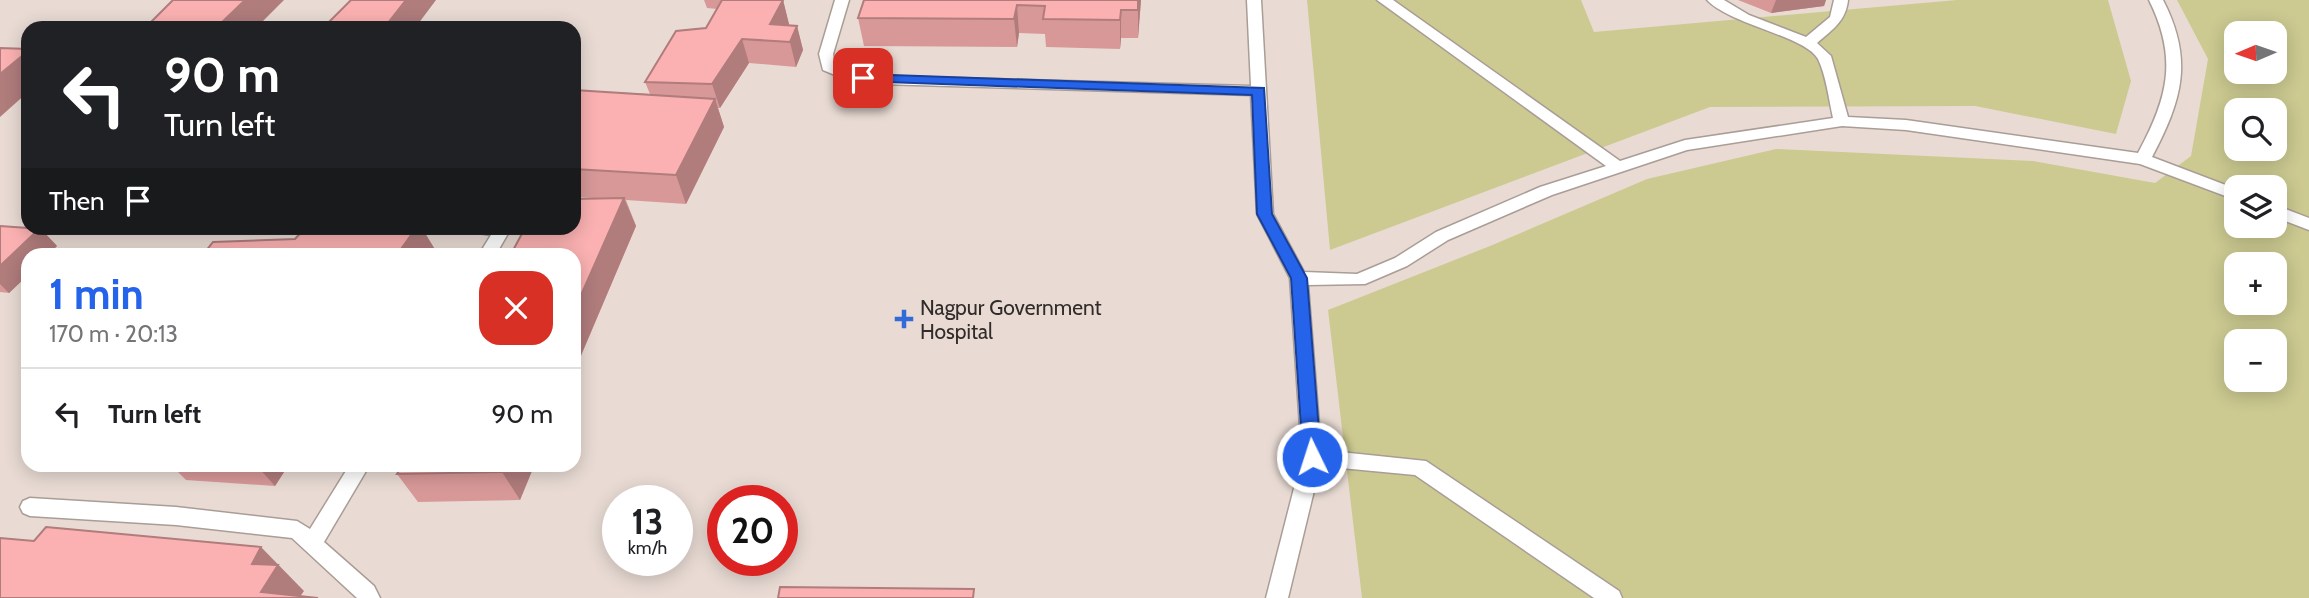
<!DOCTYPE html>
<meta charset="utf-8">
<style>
:root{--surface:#fff;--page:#f6f6f6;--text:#202124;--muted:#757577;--line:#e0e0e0;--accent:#2563eb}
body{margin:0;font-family:Cabin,sans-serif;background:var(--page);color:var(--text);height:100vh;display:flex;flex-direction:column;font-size:26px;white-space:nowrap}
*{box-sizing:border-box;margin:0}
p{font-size:23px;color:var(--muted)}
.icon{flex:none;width:38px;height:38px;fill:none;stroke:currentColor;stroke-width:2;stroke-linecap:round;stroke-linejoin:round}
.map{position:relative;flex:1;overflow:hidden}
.panel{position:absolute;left:21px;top:248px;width:560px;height:224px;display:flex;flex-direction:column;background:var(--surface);border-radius:21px;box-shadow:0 4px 18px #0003}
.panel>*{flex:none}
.hud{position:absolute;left:21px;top:21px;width:560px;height:214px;border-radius:21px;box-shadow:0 4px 18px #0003;background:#202124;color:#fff;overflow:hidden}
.needle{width:46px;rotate:268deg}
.buttons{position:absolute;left:2224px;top:21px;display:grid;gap:14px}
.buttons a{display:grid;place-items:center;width:63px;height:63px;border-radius:14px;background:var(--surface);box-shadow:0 4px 18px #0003;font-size:35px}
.speed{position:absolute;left:602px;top:485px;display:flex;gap:14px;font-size:35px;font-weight:700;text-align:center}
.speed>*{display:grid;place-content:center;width:91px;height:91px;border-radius:50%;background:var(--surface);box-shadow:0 4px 18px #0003;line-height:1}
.speed small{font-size:18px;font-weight:400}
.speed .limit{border:10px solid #d22;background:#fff;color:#111}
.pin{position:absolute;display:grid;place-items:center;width:60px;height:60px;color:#fff;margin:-30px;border-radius:14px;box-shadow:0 4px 10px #0006}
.me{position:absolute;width:77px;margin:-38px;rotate:356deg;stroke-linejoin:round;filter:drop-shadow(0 0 5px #0008)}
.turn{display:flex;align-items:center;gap:24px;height:147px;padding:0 28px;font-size:32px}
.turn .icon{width:91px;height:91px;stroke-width:2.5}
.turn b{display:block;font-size:49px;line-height:60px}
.then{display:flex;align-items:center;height:66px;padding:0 28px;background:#0003;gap:14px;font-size:26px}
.round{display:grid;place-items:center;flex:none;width:74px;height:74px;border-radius:21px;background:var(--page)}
.overview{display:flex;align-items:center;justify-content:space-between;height:119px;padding:0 28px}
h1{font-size:42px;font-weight:700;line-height:52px;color:var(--accent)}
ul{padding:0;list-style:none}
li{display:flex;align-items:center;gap:21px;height:91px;padding:0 28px;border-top:2px solid var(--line)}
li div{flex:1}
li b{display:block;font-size:26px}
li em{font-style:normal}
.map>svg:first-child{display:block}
.green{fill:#ccca91;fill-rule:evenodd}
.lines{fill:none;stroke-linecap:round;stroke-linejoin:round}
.lane-casing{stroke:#a99d96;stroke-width:3}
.lane{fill:#fff;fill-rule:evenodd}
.wall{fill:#d89898}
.shaded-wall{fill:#b07c7c}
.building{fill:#fbb1b1;stroke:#b07c7c;stroke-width:2}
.route{fill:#2563eb;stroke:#184099;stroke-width:2}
.poi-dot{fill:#336ad9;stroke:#e9dbd4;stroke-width:2.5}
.labels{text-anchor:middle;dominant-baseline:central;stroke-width:7;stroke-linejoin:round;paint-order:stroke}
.poi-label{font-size:21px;fill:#312c29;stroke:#e9dbd4;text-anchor:start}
</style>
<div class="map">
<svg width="2309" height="598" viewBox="0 0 2309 598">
<rect width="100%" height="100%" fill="#e9dbd4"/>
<g class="green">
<polygon points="1307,0 1581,0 1594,32 1957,0 2108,0 2131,81 2116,134 1975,106 1710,107 1330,250"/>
<path d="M2177 0H2309V598H1362L1328 310 1490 246 1647 179 1776 149 2033 161 2155 183 2191 156 2208 59ZM2236 33H2275V72H2236ZM2236 110H2275V149H2236ZM2236 187H2275V226H2236ZM2236 264H2275V303H2236ZM2236 341H2275V380H2236Z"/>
</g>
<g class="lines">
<defs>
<g id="lane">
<path d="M835 0H849L833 54 835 65 850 72 880 76 1251 86 1247 0H1261L1273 214 1304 272 1357 274 1395 258 1436 232 1540 187 1606 166 1377 0H1393L1620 161 1685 140 1833 118C1829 100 1826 75 1818 59 1805 36 1731 25 1707 0H1724L1749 15 1806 37 1830 17 1834 0H1848C1846 21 1832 30 1817 43L1831 56 1848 117 1906 120 2138 153C2168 98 2178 58 2149 0H2163C2194 60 2182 100 2152 157L2236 189V200L2140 164 1906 130 1842 126 1687 150 1552 195 1448 240 1407 266 1365 284 1308 285 1321 450 1426 461 1619 591 1622 598H1594L1415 475 1320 466 1288 598H1266L1302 457 1290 278 1257 214 1251 95 880 84 847 80 823 70 819 54Z"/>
<polygon points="2275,205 2309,218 2309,230 2275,217"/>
<polygon points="471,228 509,228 510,230 495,256 478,256 491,235 473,232"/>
<polygon points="349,466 369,466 324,542 374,586 380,598 357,598 292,538 176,525 30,516 23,513 20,507 23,501 30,498 176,507 297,521 310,529"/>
</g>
</defs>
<use href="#lane" class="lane-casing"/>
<use href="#lane" class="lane"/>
</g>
<g class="wall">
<polygon points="704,0 783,0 789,25 797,26 803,50 796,67 749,63 720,108 718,108 724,127 686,204 626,200 636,226 574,372 574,256 594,198 574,197 574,90 650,94 645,82 706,28 717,9 707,8"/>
<polygon points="864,0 1141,0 1138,38 1121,38 1120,49 1046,47 1045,34 1019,33 1017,47 864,46 858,18"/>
<polygon points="1738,0 1826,0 1824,6 1771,13"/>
<polygon points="0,226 40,228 57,246 28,256 28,275 9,293 0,292"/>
<polygon points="172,466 288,466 275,486 186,480"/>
<polygon points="534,466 520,500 418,502 397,474"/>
</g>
<g class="shaded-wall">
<polygon points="245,0 284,0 256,28 216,28"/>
<polygon points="406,0 436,0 415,28 384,28"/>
<polygon points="783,0 789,24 780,41 770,24"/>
<polygon points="1138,0 1141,0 1138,38"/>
<polygon points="1776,0 1826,0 1824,6 1771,13"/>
<polygon points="1017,5 1019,33 1017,47 1014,19"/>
<polygon points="1121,10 1121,38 1120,49 1120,20"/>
<polygon points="797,26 803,50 796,67 790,42"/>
<polygon points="742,39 749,63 720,108 712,84"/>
<polygon points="28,51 28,92 0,117 0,74"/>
<polygon points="715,99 724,127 686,204 676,175"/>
<polygon points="624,198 636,226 574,372 574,311"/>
<polygon points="40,228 57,246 48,256 28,256 28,275 9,293 0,284 0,266"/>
<polygon points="416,228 422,228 436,251 433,256 396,256"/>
<polygon points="257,466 288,466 275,486"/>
<polygon points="505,466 534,466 520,500 502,472"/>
<polygon points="261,547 304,591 299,598 261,592 252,564"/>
</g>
<g class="building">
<polygon points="173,0 245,0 216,28 145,28"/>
<polygon points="351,0 406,0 384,28 323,28"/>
<polygon points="722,0 783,0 770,24 797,26 790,42 742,39 712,84 645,82 676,31 706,28"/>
<polygon points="864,0 1138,0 1138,10 1121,10 1120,20 1043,19 1045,6 1017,5 1014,19 858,18"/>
<polygon points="0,48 28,49 28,51 0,74"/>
<polygon points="574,90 715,99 676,175 574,169"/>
<polygon points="624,198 574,311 574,256 510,256 525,228 574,228 574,199"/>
<polygon points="0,226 28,228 40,228 0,266"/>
<polygon points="305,228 416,228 396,256 202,256 213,242 295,239"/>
<polygon points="402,466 505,466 502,472 397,474"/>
<polygon points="46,527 261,547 252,564 278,565 261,592 318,598 0,598 0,538 34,541"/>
<polygon points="780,587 974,589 973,598 778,598"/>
</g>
<polygon class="route" points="863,74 1264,88 1272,214 1307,278 1321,457 1318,462 1312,464 1306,462 1303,457 1291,278 1257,214 1252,95 859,81 857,78"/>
<path class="poi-dot" d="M900.5 308.5h7v7h7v7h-7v7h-7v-7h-7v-7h7z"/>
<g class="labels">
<g class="poi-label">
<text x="920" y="307">Nagpur Government<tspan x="920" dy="24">Hospital</tspan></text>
</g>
</g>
</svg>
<div class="buttons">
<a><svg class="needle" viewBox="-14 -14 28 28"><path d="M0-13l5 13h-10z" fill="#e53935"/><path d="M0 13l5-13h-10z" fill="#757577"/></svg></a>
<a><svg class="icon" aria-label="search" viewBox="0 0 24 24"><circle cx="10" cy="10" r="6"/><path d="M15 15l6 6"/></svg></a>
<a><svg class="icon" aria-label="layers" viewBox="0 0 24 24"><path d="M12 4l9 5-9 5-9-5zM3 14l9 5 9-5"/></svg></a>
<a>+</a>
<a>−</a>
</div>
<div class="speed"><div>13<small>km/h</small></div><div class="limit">20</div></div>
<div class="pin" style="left:863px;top:78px;background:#d93025"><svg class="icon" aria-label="arrive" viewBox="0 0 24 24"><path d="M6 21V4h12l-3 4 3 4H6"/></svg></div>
<svg class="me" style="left:1312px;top:457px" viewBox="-20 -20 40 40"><circle r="17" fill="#2563eb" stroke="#fff" stroke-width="3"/><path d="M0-11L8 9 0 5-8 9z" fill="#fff"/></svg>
<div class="hud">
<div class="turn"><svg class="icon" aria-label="left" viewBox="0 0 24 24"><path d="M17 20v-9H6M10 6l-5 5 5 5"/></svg><div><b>90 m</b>Turn left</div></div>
<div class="then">Then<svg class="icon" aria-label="arrive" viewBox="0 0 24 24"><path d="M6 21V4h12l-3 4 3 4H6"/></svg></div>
</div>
<section class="panel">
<div class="overview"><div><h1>1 min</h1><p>170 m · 20:13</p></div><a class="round" style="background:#d93025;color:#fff"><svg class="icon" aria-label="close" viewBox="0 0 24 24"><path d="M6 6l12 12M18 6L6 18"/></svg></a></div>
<ul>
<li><svg class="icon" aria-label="left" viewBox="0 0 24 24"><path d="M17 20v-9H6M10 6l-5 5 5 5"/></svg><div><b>Turn left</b></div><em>90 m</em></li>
</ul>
</section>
</div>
